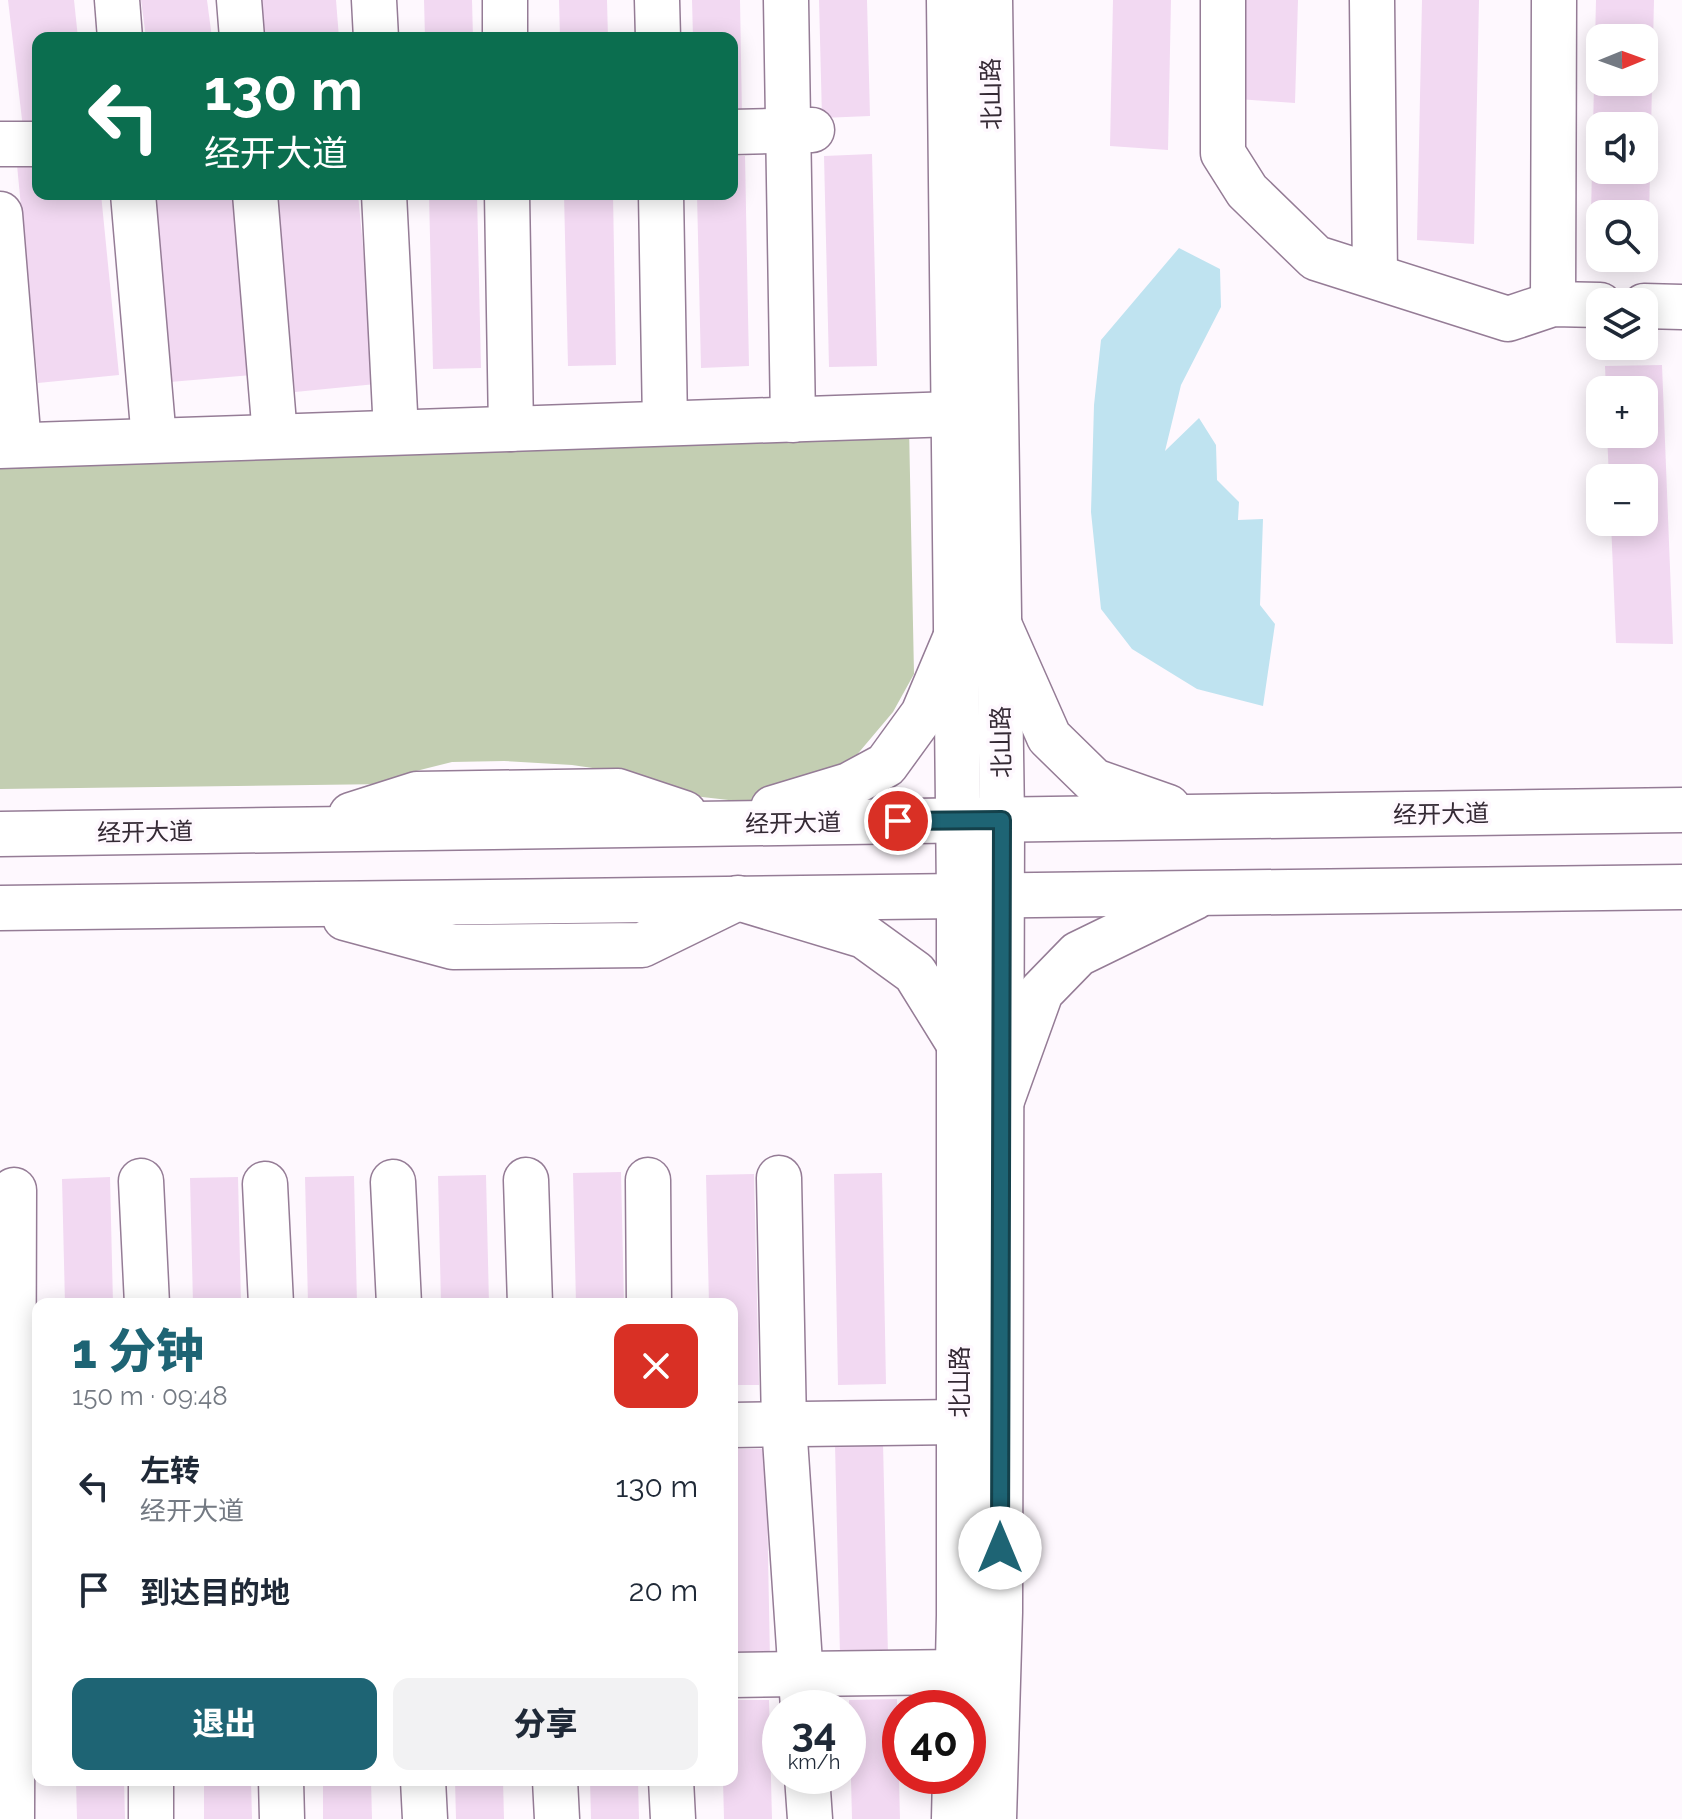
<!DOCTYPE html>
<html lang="zh">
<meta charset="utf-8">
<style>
:root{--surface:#fff;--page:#f2f2f3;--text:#1f2937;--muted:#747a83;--accent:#1e6474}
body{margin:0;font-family:Raleway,"Noto Sans SC",sans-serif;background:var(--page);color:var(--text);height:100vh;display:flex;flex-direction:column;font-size:30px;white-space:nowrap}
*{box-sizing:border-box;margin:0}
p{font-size:26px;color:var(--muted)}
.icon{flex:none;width:44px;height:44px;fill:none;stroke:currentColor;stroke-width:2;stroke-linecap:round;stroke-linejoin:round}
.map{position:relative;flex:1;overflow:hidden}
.sheet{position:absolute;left:32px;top:1298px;width:706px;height:488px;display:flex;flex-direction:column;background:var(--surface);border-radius:16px;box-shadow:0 4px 20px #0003}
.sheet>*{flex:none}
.banner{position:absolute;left:32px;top:32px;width:706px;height:168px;border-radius:16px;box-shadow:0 4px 20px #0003;background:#0b6e4f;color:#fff;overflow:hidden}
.needle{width:52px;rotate:89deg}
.buttons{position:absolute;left:1586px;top:24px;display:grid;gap:16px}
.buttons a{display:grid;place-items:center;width:72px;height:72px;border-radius:16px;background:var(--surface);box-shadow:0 4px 20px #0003;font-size:40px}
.speed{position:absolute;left:762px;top:1690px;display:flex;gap:16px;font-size:40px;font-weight:700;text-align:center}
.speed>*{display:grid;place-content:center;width:104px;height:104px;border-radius:50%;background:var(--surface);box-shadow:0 4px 20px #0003;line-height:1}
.speed small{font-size:20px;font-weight:400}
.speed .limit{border:12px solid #d22;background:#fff;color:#111}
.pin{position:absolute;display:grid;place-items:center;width:68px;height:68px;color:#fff;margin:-34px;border:4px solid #fff;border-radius:50%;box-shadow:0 2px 8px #0007}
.me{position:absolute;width:88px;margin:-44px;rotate:0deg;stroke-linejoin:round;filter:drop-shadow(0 0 6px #0008)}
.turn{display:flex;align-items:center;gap:28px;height:168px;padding:0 40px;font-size:36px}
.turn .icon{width:104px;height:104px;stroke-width:2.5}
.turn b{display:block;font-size:56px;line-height:68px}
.round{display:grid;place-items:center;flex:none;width:84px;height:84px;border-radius:16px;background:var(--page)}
.headline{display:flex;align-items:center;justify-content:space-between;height:136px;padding:0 40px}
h1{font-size:48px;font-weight:800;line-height:60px;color:var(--accent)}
.cta{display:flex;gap:16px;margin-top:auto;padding:16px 40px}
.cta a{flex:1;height:92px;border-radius:16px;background:var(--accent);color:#fff;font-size:32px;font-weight:800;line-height:92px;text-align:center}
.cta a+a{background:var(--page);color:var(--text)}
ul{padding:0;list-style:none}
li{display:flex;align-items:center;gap:24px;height:104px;padding:0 40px}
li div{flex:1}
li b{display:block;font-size:30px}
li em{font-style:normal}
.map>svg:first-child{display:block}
.green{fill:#c3ceb2}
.water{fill:#bfe3f0}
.building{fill:#f2d9f2;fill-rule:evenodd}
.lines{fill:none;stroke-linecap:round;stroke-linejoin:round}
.minor-casing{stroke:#957c96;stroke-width:47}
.major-casing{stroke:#957c96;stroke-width:47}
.minor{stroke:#fff;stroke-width:44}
.major{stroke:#fff;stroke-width:44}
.route-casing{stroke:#14414b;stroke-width:20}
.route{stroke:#1e6474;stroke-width:14}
.labels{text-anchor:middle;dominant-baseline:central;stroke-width:7;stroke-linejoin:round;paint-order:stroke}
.street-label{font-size:24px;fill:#342934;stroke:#fef8fe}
</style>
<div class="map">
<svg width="1682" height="1819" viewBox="0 0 1682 1819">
<rect width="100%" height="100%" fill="#fef8fe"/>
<polygon class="green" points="909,426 914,674 893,712 855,757 807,787 746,802 676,794 641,775 572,765 504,761 452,762 416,771 388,784 0,789 0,451"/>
<polygon class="water" points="1179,248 1220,269 1221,307 1181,385 1165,451 1199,418 1216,445 1217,480 1239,502 1238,520 1263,519 1260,605 1275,624 1263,706 1197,689 1132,649 1101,609 1091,512 1094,405 1101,340"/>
<g class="building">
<polygon points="8,0 74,0 78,38 38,38 38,126 23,128"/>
<polygon points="141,0 207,0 212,38 146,38"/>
<polygon points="253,0 336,0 339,38 257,38"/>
<polygon points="424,0 472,0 473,38 425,38"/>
<polygon points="559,0 607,0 608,38 560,38"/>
<polygon points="692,0 740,0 742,117 732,118 732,38 693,38"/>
<polygon points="819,0 867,0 870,116 822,118"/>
<polygon points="1113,0 1171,0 1168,150 1110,146"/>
<polygon points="1240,0 1298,0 1295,103 1238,99"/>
<polygon points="1422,0 1479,0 1474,244 1417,240"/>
<path d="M1596 0H1654L1648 259H1644V214H1600V255H1590ZM1600 38H1644V82H1600ZM1600 126H1644V170H1600Z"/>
<polygon points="872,154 877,366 829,367 824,156"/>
<polygon points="732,156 745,156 749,366 701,368 697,194 732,194"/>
<polygon points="38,162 38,194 101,194 119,375 38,383 17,165"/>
<polygon points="152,194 235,194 252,375 170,382"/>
<polygon points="276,194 358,194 376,384 295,392"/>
<polygon points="429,194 477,194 481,368 433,369"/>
<polygon points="564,194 613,194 616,365 568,366"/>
<polygon points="1662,365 1673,644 1616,643 1611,522 1644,522 1644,478 1609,478 1607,434 1644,434 1644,390 1606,390 1605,366"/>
<polygon points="621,1172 624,1304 576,1304 573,1173"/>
<polygon points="882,1173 886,1384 838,1385 834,1174"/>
<polygon points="754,1174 759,1385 732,1385 732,1304 709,1304 706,1175"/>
<polygon points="486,1175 489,1304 441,1304 438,1176"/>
<polygon points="354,1176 357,1304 308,1304 305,1177"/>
<polygon points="110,1177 113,1304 65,1304 62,1179"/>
<polygon points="238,1177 241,1304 193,1304 190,1178"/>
<polygon points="883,1443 888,1655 840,1655 835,1445"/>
<polygon points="732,1449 766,1449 770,1659 732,1660"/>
<polygon points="897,1699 900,1819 852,1819 849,1700"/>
<polygon points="732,1700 769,1700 772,1819 724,1819 723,1780 732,1780"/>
<polygon points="76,1780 124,1780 125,1819 77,1819"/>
<polygon points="204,1780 251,1780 252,1819 204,1819"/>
<polygon points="323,1780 371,1780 372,1819 323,1819"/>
<polygon points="455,1780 503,1780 504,1819 456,1819"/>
<polygon points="590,1780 638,1780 639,1819 591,1819"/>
</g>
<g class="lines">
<defs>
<g id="minor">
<polyline points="117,0 120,38"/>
<polyline points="239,0 242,38"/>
<polyline points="374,0 376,38"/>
<polyline points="505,0 505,38"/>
<polyline points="657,0 658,38"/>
<polyline points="786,0 793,420"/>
<polyline points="949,0 959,895 959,1615 957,1708"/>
<polyline points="990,0 1002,820 1000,1612 994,1819"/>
<polyline points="1223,0 1223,153 1247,191 1316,258 1508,319 1553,304 1600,305"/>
<polyline points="1372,0 1375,276"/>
<polyline points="732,132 812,130"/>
<polyline points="0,144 38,144"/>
<polyline points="133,194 154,440"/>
<polyline points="255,194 275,436"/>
<polyline points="384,194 396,432"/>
<polyline points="507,194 511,429"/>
<polyline points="661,194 665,423"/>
<polyline points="0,214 19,445"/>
<polyline points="1553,304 1554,0"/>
<polyline points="1644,306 1682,307"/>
<polyline points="0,446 953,414"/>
<polyline points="779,1178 784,1424 803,1708"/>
<polyline points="526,1180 530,1304"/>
<polyline points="648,1180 649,1304"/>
<polyline points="141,1181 147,1304"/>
<polyline points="393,1182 399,1304"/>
<polyline points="265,1184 271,1304"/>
<polyline points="732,1425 959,1422"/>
<polyline points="732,1675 958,1672"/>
<polyline points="807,1776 810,1819"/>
<polyline points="281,1780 282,1819"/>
<polyline points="423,1780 425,1819"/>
<polyline points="555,1780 557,1819"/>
<polyline points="671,1780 673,1819"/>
<polyline points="12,1819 14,1190"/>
<polyline points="151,1819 151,1780"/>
<polyline points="954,1819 955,1776"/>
</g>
<g id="major">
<polyline points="999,624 1049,737 1094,781 1168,807"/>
<polyline points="773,808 849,785 886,765 923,714 956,636"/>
<polyline points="351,815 417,794 618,791 684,813"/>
<polyline points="0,834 1682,810"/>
<polyline points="0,908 1682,887"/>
<polyline points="345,918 453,947 642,945 738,898 864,936 915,973 959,1044"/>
<polyline points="1001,1103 1041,992 1078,954 1195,897"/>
</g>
</defs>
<use href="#minor" class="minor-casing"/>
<use href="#major" class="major-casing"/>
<use href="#minor" class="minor"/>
<use href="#major" class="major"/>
</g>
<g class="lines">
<defs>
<polyline id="route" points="898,821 1002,820 1000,1548"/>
</defs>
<use href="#route" class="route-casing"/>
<use href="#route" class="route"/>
</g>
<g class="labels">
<g class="street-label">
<text transform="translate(991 94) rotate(-91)">北山路</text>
<text transform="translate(1001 742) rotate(-91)">北山路</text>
<text transform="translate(1441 814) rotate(-1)">经开大道</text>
<text transform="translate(793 823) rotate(-1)">经开大道</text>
<text transform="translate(145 832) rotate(-1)">经开大道</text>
<text transform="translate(959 1382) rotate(-90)">北山路</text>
</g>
</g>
</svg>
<div class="buttons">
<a><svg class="needle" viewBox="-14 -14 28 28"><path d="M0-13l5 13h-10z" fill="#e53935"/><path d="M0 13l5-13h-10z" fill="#747a83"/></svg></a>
<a><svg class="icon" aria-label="sound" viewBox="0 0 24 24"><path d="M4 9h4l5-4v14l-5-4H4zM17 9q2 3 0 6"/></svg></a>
<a><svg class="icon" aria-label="search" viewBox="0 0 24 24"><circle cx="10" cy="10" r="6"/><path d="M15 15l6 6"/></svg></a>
<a><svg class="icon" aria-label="layers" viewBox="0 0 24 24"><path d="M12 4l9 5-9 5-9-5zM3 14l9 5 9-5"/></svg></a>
<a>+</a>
<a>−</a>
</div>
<div class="speed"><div>34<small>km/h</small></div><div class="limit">40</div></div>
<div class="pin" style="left:898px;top:821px;background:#d93025"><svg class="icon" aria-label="arrive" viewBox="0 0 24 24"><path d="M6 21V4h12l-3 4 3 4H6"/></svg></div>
<svg class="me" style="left:1000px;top:1548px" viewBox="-20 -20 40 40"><circle r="19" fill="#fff"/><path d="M0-13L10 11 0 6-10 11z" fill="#1e6474"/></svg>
<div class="banner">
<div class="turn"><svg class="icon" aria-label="left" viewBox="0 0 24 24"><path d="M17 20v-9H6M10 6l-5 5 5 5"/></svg><div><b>130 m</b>经开大道</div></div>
</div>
<section class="sheet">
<div class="headline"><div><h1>1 分钟</h1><p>150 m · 09:48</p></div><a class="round" style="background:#d93025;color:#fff"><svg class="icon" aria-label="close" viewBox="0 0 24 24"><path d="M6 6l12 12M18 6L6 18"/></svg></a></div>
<ul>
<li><svg class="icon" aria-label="left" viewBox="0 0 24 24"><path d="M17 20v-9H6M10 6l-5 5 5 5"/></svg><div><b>左转</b><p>经开大道</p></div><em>130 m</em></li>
<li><svg class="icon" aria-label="arrive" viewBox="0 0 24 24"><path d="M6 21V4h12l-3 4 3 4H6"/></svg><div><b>到达目的地</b></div><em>20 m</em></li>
</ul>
<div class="cta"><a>退出</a><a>分享</a></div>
</section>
</div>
